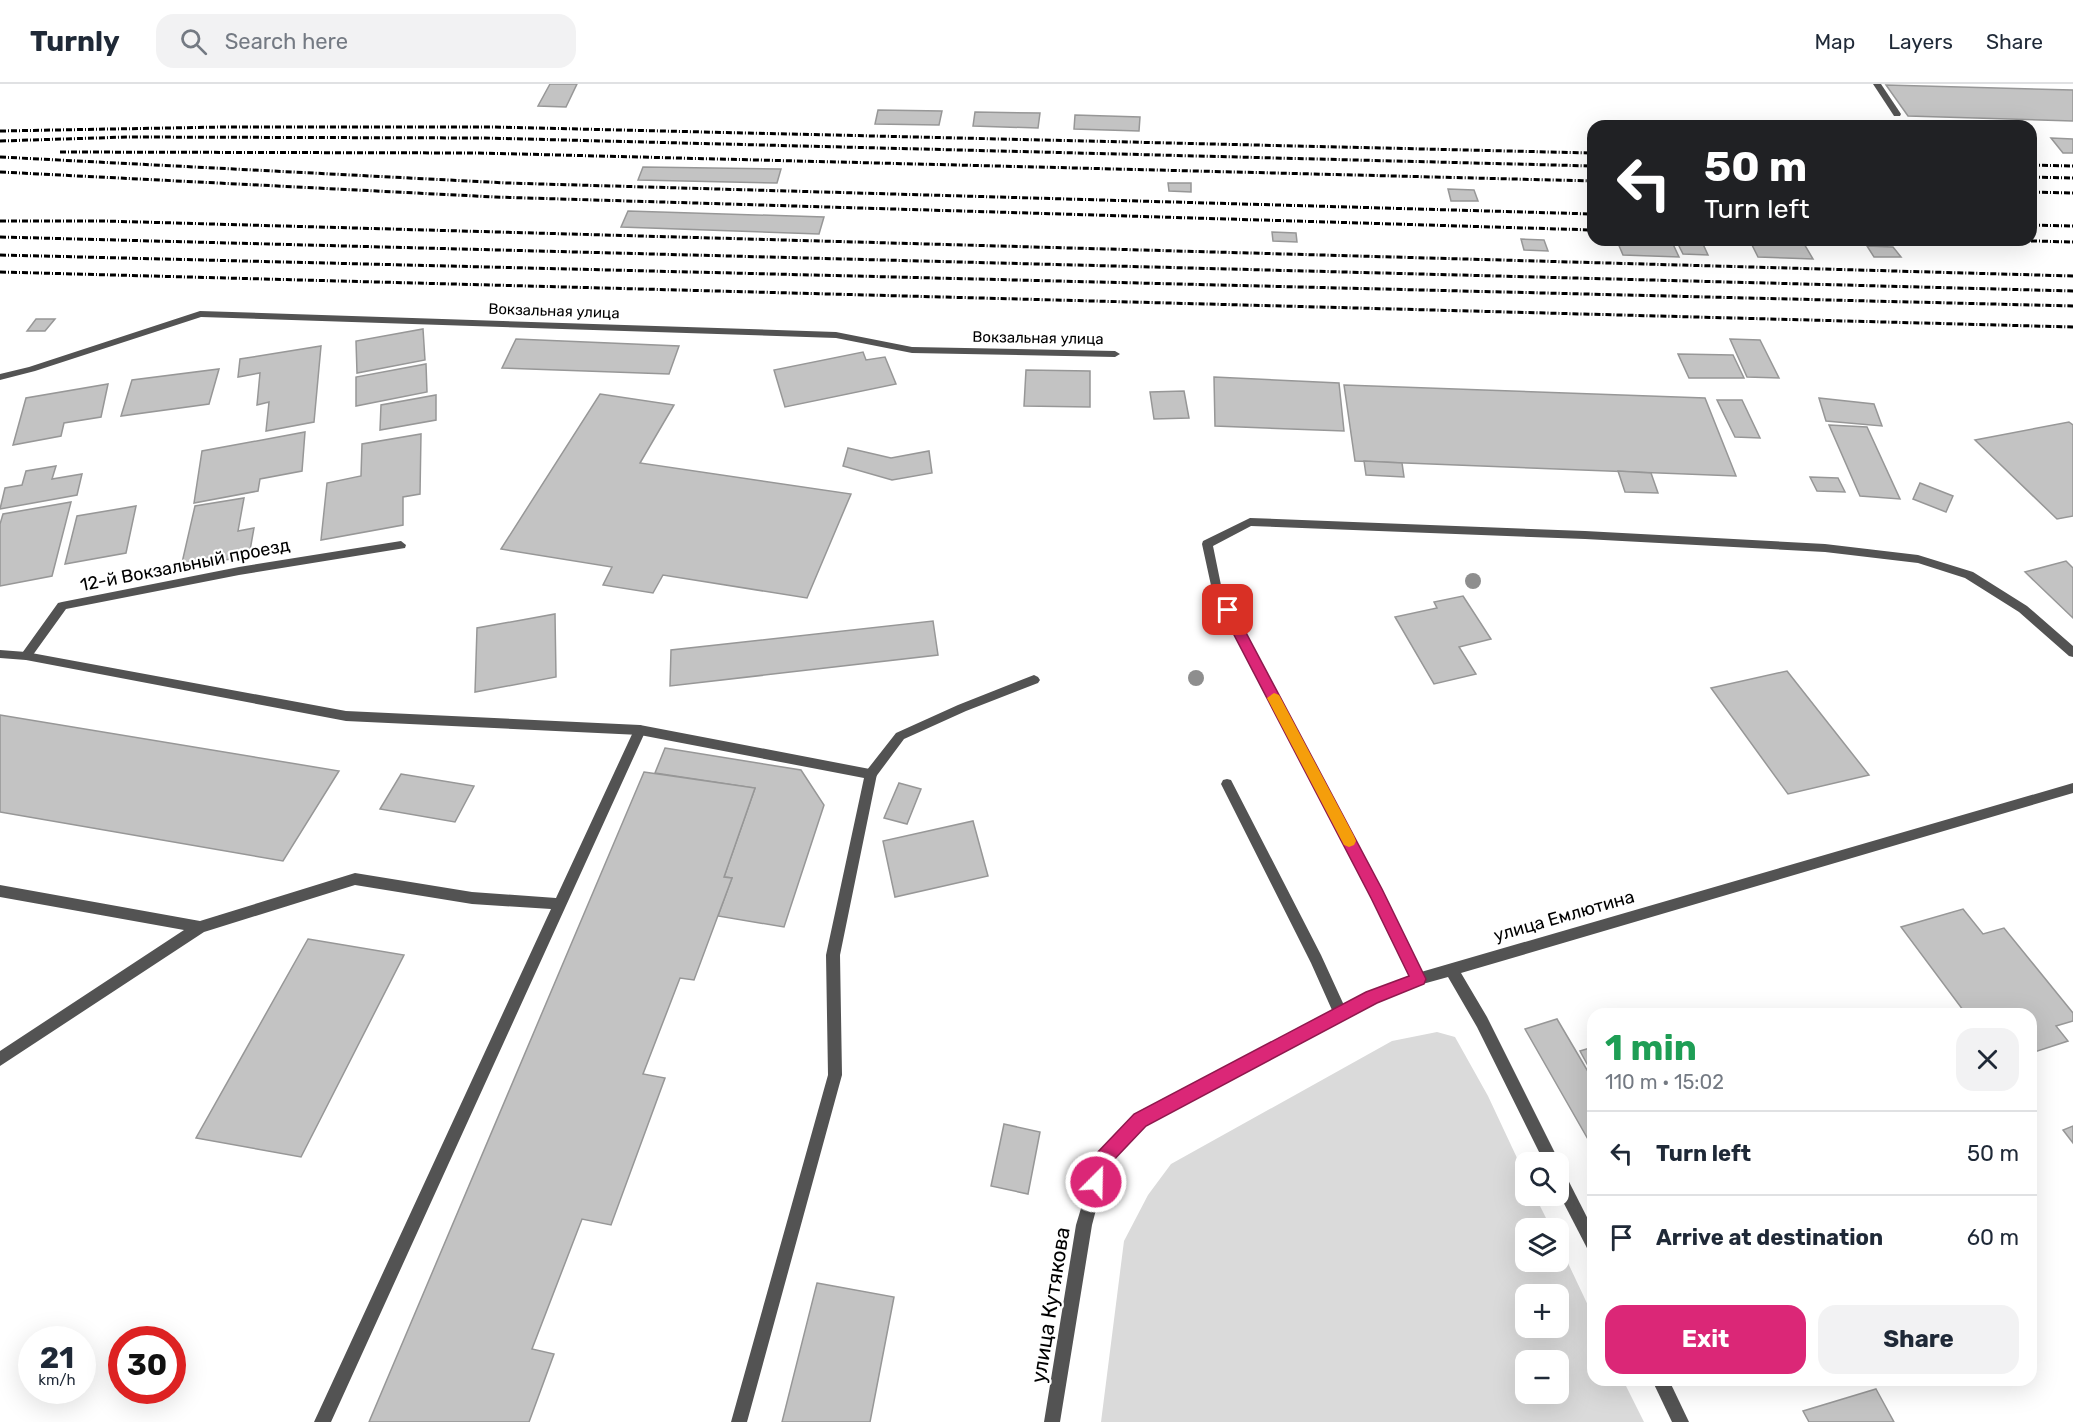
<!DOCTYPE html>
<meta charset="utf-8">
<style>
:root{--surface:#fff;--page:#f2f2f3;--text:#1f2937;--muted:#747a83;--line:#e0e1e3;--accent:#db2777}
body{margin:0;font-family:Rubik,sans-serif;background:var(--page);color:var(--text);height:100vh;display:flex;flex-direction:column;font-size:22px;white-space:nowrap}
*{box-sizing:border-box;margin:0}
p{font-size:20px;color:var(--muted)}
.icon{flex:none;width:33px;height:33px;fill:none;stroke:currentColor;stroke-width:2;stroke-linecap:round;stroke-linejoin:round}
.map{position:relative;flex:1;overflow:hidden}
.sheet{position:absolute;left:1587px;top:924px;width:450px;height:378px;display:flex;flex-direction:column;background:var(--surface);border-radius:18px;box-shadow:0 6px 24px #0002}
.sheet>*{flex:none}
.top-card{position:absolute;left:1587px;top:36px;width:450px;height:126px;border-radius:18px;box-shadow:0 6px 24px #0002;background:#202124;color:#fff;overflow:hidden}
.fabs{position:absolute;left:1515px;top:1068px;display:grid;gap:12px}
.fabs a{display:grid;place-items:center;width:54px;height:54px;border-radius:12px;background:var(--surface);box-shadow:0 6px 24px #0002;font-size:30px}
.speed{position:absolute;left:18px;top:1242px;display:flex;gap:12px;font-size:30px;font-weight:700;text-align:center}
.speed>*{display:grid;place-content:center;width:78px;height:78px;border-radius:50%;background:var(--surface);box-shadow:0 6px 24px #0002;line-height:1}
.speed small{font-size:15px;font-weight:400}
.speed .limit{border:9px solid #d22;background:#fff;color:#111}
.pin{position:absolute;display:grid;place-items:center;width:51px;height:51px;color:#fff;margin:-26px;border-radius:12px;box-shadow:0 3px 9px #0006}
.me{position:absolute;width:66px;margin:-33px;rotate:23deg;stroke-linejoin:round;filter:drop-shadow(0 0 4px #0008)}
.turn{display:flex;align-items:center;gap:21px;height:126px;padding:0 18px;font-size:27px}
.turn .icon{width:78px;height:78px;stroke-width:2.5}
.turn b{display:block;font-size:42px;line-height:51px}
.round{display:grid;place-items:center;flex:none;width:63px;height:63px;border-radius:18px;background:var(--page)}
.overview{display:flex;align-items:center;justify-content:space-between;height:102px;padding:0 18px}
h1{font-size:36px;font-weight:700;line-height:45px;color:#1e9e55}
.action{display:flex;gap:12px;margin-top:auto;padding:12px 18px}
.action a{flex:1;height:69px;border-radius:18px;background:var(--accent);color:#fff;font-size:24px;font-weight:700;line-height:69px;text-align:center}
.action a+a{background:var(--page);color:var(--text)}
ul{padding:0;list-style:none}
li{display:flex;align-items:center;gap:18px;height:84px;padding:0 18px;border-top:2px solid var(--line)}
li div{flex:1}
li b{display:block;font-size:22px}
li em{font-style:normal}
header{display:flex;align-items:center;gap:36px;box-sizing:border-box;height:84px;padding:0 30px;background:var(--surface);border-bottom:2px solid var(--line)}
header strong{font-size:28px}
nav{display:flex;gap:33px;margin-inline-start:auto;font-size:21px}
.search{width:420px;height:54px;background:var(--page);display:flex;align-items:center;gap:15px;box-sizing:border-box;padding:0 21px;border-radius:18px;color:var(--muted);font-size:22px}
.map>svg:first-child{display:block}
.green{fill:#dadada;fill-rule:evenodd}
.building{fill:#c3c3c3;stroke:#979797;stroke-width:1.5}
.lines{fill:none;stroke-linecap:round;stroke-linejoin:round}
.service{fill:#535353;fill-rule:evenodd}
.minor{fill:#535353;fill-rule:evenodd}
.rail{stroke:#000;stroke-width:3;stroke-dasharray:6 2 1 2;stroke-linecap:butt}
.tree{fill:#8e8e8e}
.route{fill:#db2777;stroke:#8e194d;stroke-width:1.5}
.slow{fill:#f59e0b}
.labels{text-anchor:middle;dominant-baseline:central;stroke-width:4.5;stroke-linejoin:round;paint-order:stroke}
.far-street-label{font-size:15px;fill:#000;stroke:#fff}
.street-label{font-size:18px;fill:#000;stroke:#fff}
.near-street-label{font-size:21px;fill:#000;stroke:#fff}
</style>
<header>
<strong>Turnly</strong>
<div class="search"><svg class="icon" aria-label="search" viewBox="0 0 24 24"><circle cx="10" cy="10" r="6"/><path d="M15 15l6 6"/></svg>Search here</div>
<nav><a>Map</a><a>Layers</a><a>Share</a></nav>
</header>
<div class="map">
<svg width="2073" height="1338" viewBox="0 0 2073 1338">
<rect width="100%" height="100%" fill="#fff"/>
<path class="green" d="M1437 948 1455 953 1488 1012 1525 1091 1526 1112H1535L1551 1144H1526V1178H1558L1559 1160 1593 1232V1296H1623L1644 1338H1101L1124 1157 1148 1111 1171 1080 1392 957ZM1526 1210H1558V1244H1526ZM1526 1276H1558V1310H1526Z"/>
<g class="building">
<polygon points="550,0 577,0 566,23 538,22"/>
<polygon points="1886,1 2073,6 2073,37 1908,32"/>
<polygon points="878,26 942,27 939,41 875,40"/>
<polygon points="975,28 1040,29 1038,44 973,42"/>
<polygon points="1075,31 1140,33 1139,47 1074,45"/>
<polygon points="2051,54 2073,55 2073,69 2063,69"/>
<polygon points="643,83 781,85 777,99 638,96"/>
<polygon points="1168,99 1191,99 1191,108 1169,107"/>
<polygon points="1448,105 1474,106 1478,117 1451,117"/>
<polygon points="628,127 824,133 819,150 621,143"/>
<polygon points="1272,148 1296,149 1297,158 1273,157"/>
<polygon points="1521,155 1544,156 1548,167 1524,166"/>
<polygon points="1617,157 1672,158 1679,173 1623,171"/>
<polygon points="1750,157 1803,158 1813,175 1758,173"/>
<polygon points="1677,158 1702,158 1708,171 1683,170"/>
<polygon points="1867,162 1893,163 1901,173 1874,173"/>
<polygon points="36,235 55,235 45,247 27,247"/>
<polygon points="423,245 425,276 357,289 356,257"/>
<polygon points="516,255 679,262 669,290 502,284"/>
<polygon points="1730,255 1760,256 1779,294 1747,293"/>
<polygon points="321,262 314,338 266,347 269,318 257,321 260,289 238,293 240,275"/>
<polygon points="863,268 866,276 885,273 896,300 785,323 774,286"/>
<polygon points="1678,270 1733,271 1744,294 1689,294"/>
<polygon points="426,280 427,308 356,322 356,293"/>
<polygon points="219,285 209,320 121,332 132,296"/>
<polygon points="1026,286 1090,287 1090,323 1024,322"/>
<polygon points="1214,293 1339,299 1344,347 1215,342"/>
<polygon points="108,300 101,333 64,339 61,352 13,361 26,314"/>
<polygon points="1344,301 1705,314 1736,392 1355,377"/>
<polygon points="1184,307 1189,334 1154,335 1150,308"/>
<polygon points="600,310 674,321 640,379 851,410 807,514 663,491 653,509 603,501 612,483 501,465"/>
<polygon points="436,311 436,336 380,346 381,321"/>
<polygon points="1819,314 1874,320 1882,342 1826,337"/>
<polygon points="1717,316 1742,316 1760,354 1735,353"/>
<polygon points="2069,338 2073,341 2073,432 2057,435 1975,356"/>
<polygon points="1829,341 1867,343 1900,415 1860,412"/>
<polygon points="305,348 302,387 260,395 258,407 194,419 202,367"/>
<polygon points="421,350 420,410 403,413 403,441 321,456 327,399 361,392 362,360"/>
<polygon points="848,364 891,374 929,367 932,389 892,396 843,382"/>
<polygon points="1364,377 1402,379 1404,393 1366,391"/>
<polygon points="56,382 52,395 82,390 77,411 0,425 5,404 22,401 26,387"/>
<polygon points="1618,387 1651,389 1658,409 1625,408"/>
<polygon points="1810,393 1838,394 1845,408 1817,407"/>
<polygon points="1920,399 1953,412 1946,428 1913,415"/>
<polygon points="244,414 238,447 254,444 249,472 181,483 195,422"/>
<polygon points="71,418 52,492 0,502 0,440 3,430"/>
<polygon points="136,422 126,469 65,480 77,432"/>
<polygon points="2066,477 2073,484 2073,534 2025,488"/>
<polygon points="1463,512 1491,555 1459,563 1476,590 1434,600 1395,533 1437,524 1434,518"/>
<polygon points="555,530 556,593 475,608 477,544"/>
<polygon points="933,537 938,571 670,602 671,566"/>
<polygon points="1787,587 1869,691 1788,710 1711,604"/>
<polygon points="0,631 339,687 283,777 0,728"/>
<polygon points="665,664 801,686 824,721 784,843 718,832 732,794 724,793 755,704 655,689"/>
<polygon points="644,688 755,704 724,793 732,794 694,896 680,894 643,990 665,994 611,1141 582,1135 532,1265 554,1270 529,1338 369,1338"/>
<polygon points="401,690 474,702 455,738 380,725"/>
<polygon points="899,699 921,705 907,740 884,734"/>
<polygon points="973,737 988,792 895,813 883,757"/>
<polygon points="1963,825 1983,850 2004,844 2073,929 2073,937 2056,942 2068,957 2031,969 2031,930 1966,930 1901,843"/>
<polygon points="308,855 404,871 301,1073 196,1054"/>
<polygon points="1557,935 1593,996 1593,1064 1525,945"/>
<polygon points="1593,963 1593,991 1580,967"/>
<polygon points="1004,1040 1040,1048 1028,1110 991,1102"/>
<polygon points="2073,1042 2073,1059 2063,1046"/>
<polygon points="817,1199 894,1213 870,1338 782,1338"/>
<polygon points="1876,1305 1894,1338 1809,1338 1803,1327"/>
</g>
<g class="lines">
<g class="service">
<polygon points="1873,0 1881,0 1901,30 1900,32 1894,32"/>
<polygon points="401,457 406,461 405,464 239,491 66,525 30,575 26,576 20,572 58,519 62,518 239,483"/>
<polygon points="1034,591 1038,593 1040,596 1038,599 966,627 904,655 875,694 867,694 865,690 867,686 896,649 958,621"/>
<polygon points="640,641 644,643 646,646 331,1338 314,1338 551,825 472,820 355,801 204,848 0,982 0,967 184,846 0,813 0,801 200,837 355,789 472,808 556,814 634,646 636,643"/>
<polygon points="1227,695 1231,696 1321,871 1348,930 1346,935 1341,937 1336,935 1311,879 1221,700 1223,696"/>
</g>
<g class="minor">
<polygon points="200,227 836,248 912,263 1115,267 1120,270 1115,273 912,269 836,254 201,233 35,287 0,296 0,290 29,283"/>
<polygon points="1250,434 1585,447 1825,460 1918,471 1973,488 2027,522 2073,562 2073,573 2069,572 2019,528 1965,494 1918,479 1825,468 1585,455 1251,442 1213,462 1222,506 1382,806 1421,888 2073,699 2073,709 1461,889 1487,933 1557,1073 1559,1078 1558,1080 1558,1078 1544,1078 1477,943 1448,893 1419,901 1377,919 1145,1041 1108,1080 1092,1141 1060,1338 1044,1338 1076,1141 1097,1071 1135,1031 1367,909 1410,892 1372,814 1212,506 1202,460 1203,457"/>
<polygon points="0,566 26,568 346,627 640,641 875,686 877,690 840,871 842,991 747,1338 731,1338 828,991 826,871 864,694 640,651 346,637 26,576 0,574"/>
<polygon points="1558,1084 1563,1086 1593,1145 1593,1169 1588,1166 1558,1108"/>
<polygon points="1652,1296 1669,1296 1689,1338 1672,1338"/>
</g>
<g class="rail">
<polyline points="0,47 223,43 493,43 1593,69"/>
<polyline points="0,57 127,53 485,54 1593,82"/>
<polyline points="60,68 479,69 1593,97"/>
<polyline points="0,73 507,99 1593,130"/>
<polyline points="2031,81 2073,82"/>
<polyline points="0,88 495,113 1593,146"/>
<polyline points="2031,93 2073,94"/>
<polyline points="2031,108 2073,109"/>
<polyline points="0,137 104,137 2073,192"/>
<polyline points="2031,141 2073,142"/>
<polyline points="0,153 2073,207"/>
<polyline points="1998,156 2073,158"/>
<polyline points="0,171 2073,222"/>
<polyline points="0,188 2073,243"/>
</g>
</g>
<g class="tree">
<circle cx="1473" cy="497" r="8"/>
<circle cx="1196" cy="594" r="8"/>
</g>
<polygon class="route" points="1228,521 1234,526 1382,805 1426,895 1424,900 1377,919 1146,1042 1109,1081 1102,1104 1096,1106 1090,1104 1087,1098 1096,1070 1134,1030 1366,908 1409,892 1371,814 1221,526"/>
<polygon class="slow" points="1274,609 1279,611 1354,752 1356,757 1354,761 1349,763 1344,761 1267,614"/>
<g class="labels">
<g class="far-street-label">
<text transform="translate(554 227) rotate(2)">Вокзальная улица</text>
<text transform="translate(1038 254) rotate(1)">Вокзальная улица</text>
</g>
<g class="street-label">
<text transform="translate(185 481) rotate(-11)">12-й Вокзальный проезд</text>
<text transform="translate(1564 832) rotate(-16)">улица Емлютина</text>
</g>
<g class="near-street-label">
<text transform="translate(1050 1221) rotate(-81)">улица Кутякова</text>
</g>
</g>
</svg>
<div class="fabs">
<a><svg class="icon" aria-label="search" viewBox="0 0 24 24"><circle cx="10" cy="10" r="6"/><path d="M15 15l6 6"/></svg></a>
<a><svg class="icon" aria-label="layers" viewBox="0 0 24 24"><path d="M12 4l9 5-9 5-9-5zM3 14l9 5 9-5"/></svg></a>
<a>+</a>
<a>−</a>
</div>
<div class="speed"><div>21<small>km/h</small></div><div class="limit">30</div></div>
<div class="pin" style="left:1228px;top:526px;background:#d93025"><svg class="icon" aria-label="arrive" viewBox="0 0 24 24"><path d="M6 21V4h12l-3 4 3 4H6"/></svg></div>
<svg class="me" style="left:1096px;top:1098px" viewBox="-20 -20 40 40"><circle r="17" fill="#db2777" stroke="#fff" stroke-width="3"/><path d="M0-11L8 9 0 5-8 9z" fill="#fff"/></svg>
<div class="top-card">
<div class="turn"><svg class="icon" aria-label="left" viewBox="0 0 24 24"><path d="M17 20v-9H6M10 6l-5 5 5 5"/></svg><div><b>50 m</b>Turn left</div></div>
</div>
<section class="sheet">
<div class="overview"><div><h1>1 min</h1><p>110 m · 15:02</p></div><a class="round"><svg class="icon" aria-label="close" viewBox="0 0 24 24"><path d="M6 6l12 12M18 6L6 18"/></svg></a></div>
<ul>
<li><svg class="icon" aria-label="left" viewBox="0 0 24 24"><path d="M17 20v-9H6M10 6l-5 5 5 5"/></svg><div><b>Turn left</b></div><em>50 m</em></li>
<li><svg class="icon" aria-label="arrive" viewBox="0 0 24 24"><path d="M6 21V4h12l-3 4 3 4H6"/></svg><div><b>Arrive at destination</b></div><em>60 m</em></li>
</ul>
<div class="action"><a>Exit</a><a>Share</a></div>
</section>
</div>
